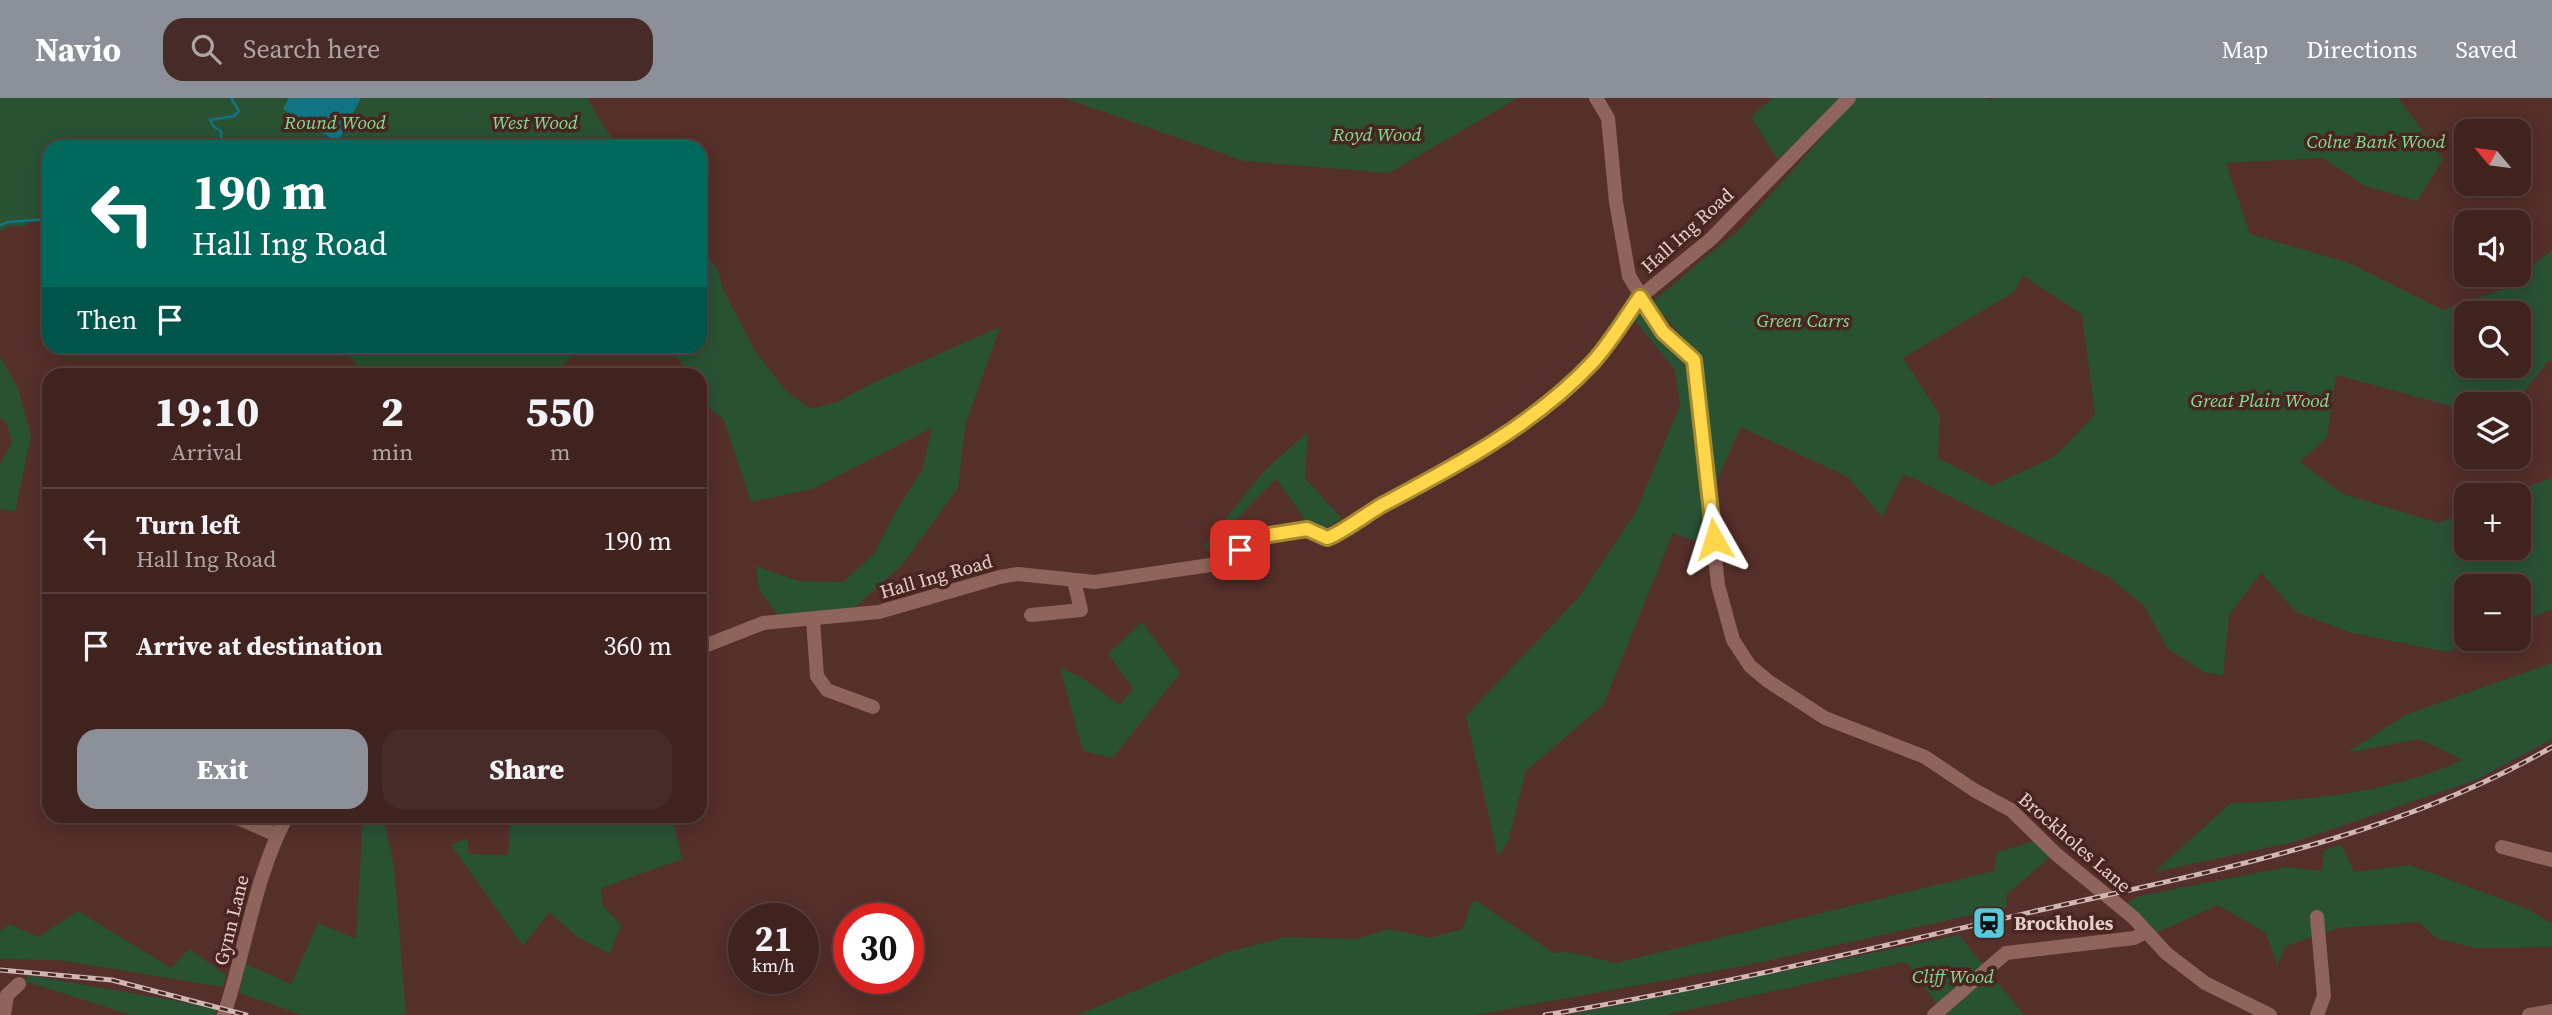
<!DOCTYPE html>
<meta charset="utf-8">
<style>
:root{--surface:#40231f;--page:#472b28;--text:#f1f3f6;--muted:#aea4a4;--line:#59403d;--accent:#8c9099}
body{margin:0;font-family:"Source Serif 4",serif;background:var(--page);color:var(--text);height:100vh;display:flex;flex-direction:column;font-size:26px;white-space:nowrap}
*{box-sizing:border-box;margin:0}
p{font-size:23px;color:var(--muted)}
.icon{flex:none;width:38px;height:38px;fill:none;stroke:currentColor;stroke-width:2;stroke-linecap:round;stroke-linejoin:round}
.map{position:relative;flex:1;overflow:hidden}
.sheet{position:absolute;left:42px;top:270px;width:665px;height:455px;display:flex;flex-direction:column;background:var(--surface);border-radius:21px;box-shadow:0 4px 18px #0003,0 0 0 2px var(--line)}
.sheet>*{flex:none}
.banner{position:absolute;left:42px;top:42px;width:665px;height:214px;border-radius:21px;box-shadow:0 4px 18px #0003,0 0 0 2px var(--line);background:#00695c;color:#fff;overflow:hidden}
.needle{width:46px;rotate:299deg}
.tools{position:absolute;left:2454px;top:21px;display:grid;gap:14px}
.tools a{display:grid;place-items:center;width:77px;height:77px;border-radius:14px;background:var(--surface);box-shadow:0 4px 18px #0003,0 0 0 2px var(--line);font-size:35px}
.speed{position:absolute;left:728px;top:805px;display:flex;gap:14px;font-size:35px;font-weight:700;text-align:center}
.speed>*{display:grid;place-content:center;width:91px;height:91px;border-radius:50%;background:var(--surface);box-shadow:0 4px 18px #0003,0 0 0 2px var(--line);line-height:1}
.speed small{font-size:18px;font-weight:400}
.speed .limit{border:10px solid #d22;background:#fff;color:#111}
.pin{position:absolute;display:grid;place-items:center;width:60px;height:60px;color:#fff;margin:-30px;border-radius:14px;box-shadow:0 4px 10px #0006}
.me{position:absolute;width:77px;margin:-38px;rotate:354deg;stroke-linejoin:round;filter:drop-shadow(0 0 5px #0008)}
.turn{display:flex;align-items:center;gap:24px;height:147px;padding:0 35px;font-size:32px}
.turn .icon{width:91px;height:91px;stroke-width:2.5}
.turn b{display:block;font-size:49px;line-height:60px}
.then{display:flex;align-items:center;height:66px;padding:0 35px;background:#0003;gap:14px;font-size:26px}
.eta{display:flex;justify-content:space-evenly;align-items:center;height:119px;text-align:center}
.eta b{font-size:42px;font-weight:800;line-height:49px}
.cta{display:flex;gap:14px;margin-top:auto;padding:14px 35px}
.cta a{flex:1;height:80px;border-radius:21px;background:var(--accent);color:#fff;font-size:28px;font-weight:800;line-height:80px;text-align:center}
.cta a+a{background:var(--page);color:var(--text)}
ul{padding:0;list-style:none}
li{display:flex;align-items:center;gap:21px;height:105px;padding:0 35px;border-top:2px solid var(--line)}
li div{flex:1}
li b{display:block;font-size:26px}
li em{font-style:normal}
header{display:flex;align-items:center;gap:42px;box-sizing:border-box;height:98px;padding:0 35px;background:var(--accent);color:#fff}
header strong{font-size:33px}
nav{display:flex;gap:38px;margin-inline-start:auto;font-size:24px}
.search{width:490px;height:63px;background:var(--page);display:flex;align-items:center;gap:18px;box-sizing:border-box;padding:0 24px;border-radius:21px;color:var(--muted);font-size:26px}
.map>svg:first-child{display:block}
.green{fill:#295233;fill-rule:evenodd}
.water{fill:#117483}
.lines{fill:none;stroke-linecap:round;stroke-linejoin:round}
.stream{stroke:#117483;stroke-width:2.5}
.minor{stroke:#8e645c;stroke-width:14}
.rail-casing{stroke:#d1b7b2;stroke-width:5}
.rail{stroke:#492520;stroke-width:2.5;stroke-dasharray:8;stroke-linecap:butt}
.route-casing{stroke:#a68a30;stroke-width:18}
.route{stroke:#ffd54a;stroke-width:12}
.labels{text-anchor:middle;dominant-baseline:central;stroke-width:7;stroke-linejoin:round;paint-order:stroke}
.park-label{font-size:19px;font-style:italic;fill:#7fde95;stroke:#492520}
.street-label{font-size:19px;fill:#e6cec9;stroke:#492520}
.poi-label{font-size:19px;font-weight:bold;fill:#e6cec9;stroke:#492520;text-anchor:start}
</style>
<header>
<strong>Navio</strong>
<div class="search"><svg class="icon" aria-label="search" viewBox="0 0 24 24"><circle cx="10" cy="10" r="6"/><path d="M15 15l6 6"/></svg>Search here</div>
<nav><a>Map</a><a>Directions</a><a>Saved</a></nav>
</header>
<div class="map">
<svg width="2552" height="917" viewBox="0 0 2552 917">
<rect width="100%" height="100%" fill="#552f29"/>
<g class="green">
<path d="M0 0H588C594 18 609 30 615 49H49V127L31 123 25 128H10L0 133Z"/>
<polygon points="1064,0 1518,0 1389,75 1244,63"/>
<polygon points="1772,0 1842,0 1815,29 1777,61 1751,19"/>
<path d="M1857 0H1988L1989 3 1992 0H2398L2443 61 2417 103 2365 88 2323 60 2226 65 2250 136 2349 165 2443 212 2504 191 2552 152V263H2548L2515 306H2466V312L2336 277 2327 339 2300 364 2343 396 2438 425 2466 414V450H2518V397H2506L2552 380V511L2518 525V488H2466V541H2479L2447 554 2352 535 2296 514 2261 475 2229 517 2223 578 2204 574 2167 550 2145 509 2109 479 1913 380 1903 377 1882 419 1848 379 1741 329 1714 389 1703 263 1652 204 1741 130ZM2023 178 2082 216 2095 317 2055 358 1992 388 1938 360 1940 317 1903 260 2014 194ZM2466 215H2518V268H2466Z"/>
<polygon points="700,149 717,170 723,191 755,253 786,293 810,311 838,304 871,286 1000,229 965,328 958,390 902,467 853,511 778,517 759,492 756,468 798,483 843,484 874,456 893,418 922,372 932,330 812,391 751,404 724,322 700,302 700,276 686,276 678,260 668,249 700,248"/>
<polygon points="1640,209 1690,264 1706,447 1673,435 1603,607 1526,673 1508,744 1498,758 1466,618 1579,499 1636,414 1680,307 1675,272 1633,220"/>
<polygon points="349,248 589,248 589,249 574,256 553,276 359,276 355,264 349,258"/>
<polygon points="0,259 18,290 31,338 15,414 0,411 0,366 12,345 7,326 0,320"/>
<polygon points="1308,334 1305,380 1342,421 1325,430 1309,427 1276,381 1213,445 1217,462 1204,447 1265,372"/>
<polygon points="1142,524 1180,575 1113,660 1083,653 1060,570 1081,579 1120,607 1133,591 1108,556"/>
<path d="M2552 565V641L2476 682 2294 744 2154 774 2231 705C2310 703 2391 694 2463 662L2419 641 2347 655 2405 617Z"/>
<polygon points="363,718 383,718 394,767 406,917 302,917 239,895 246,866 291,886 318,825 356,841"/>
<polygon points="511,718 559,718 582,721 583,718 672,718 682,761 601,790 603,808 621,827 610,856 579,840 549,814 523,848 451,747 467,740 469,756 508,757"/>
<polygon points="2035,743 2051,758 2006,797 2007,809 1744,868 1475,917 1077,917 1228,854 1285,839 1356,841 1389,831 1430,840 1463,831 1470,808 1475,802 1554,855 1569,854 1616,865 1994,773 1997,754"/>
<polygon points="2341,746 2354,774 2410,767 2528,811 2552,826 2552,849 2475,850 2436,840 2419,824 2338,830 2286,848 2277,867 2266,835 2218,807 2154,836 2133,815 2128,804 2139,798 2286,769 2322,773 2324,753"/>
<polygon points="78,813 171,870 189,851 226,877 223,889 58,862 0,861 0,833 10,826 38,839"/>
<polygon points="1959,837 2024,917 1945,917 1906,864 1665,917 1569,917"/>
<polygon points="28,877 217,910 215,917 131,917 24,883"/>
</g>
<polygon class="water" points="289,0 361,0 338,44 283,11"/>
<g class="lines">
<g class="stream">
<polyline points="215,49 221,42 221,33 214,29 210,22 234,18 239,13 231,0"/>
<polyline points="0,127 8,124 49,121"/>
</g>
<g class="minor">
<polyline points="1596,0 1608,20 1616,104 1629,178 1663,234 1694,263 1718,487 1733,542 1750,568 1768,583 1825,620 1925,659 1974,692 2011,712 2056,756 2134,820 2166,855 2205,885 2270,917"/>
<polyline points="1031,517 1081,512 1074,483"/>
<polyline points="813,522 817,578 827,592 873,609"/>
<polyline points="700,553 707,547 763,525 879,514 1000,479 1018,476 1095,484 1217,466 1263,438 1307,431 1327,440 1333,439 1357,421 1487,350 1569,287 1594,263 1640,199 1711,141 1849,0"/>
<polyline points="233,718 277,737"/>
<polyline points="2502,749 2552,762"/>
<polyline points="2317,819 2324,898 2317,917"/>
<polyline points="4,917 7,897 19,886"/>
<path d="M224 917C246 851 254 780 287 718"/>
<polyline points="1934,917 2006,855 2134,840 2146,834"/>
<polyline points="2529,917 2552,913"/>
</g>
<defs>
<g id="rail">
<polyline points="0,872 112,882 246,917"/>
<path d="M1545 917C1709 890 1873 850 2036 813 2212 773 2394 740 2552 649"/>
</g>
</defs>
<use href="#rail" class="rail-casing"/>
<use href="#rail" class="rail"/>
</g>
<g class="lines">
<defs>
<path id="route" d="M1240 452 1263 438 1307 431 1327 440C1339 437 1368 415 1382 407 1456 368 1535 326 1593 264 1611 244 1625 220 1640 199L1663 234 1694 262 1714 441"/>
</defs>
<use href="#route" class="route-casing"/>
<use href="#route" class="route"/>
</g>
<defs>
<symbol id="station-square" viewBox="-11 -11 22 22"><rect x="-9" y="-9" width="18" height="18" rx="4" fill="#54cadd" stroke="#492520"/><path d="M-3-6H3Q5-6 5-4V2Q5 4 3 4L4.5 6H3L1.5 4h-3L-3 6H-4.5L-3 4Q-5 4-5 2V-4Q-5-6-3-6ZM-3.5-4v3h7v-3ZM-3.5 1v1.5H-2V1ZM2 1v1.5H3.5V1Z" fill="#111"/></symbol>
</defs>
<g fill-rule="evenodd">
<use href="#station-square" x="1970" y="806" width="38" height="38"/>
</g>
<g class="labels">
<g class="park-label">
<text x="335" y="24">Round Wood</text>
<text x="535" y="24">West Wood</text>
<text x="1377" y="36">Royd Wood</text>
<text x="2376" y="43">Colne Bank Wood</text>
<text x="1803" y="222">Green Carrs</text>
<text x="2260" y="302">Great Plain Wood</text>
<text x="1953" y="878">Cliff Wood</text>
</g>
<g class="street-label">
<text transform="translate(1687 132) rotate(-42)">Hall Ing Road</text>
<text transform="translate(936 478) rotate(-16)">Hall Ing Road</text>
<text transform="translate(2075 744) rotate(41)">Brockholes Lane</text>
<text transform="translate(231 822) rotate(-76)">Gynn Lane</text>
</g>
<g class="poi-label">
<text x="2014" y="825">Brockholes</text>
</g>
</g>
</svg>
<div class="tools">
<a><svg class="needle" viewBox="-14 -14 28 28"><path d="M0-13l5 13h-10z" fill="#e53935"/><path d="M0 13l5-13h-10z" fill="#aea4a4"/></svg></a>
<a><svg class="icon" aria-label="sound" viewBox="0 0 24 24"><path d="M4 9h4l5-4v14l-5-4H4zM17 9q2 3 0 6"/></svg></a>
<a><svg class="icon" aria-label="search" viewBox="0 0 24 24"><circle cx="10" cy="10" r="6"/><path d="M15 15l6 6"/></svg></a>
<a><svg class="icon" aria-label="layers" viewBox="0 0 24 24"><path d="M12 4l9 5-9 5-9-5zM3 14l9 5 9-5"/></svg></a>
<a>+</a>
<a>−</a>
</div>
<div class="speed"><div>21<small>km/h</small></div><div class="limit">30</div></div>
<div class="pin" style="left:1240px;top:452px;background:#d93025"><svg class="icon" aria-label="arrive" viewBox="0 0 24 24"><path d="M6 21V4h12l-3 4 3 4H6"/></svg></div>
<svg class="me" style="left:1714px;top:441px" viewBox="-20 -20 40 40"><path d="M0-17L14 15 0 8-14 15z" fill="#ffd54a" stroke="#fff" stroke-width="4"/></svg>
<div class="banner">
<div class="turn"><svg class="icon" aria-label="left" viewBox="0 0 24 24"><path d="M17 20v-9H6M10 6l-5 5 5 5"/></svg><div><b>190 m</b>Hall Ing Road</div></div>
<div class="then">Then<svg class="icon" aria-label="arrive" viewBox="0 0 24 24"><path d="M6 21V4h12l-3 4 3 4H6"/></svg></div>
</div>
<section class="sheet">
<div class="eta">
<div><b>19:10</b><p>Arrival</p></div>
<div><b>2</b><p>min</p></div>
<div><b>550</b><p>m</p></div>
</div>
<ul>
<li><svg class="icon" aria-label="left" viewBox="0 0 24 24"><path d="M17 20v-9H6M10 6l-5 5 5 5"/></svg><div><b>Turn left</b><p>Hall Ing Road</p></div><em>190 m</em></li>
<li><svg class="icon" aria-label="arrive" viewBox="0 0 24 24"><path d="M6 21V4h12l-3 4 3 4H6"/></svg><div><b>Arrive at destination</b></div><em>360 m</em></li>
</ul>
<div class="cta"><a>Exit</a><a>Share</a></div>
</section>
</div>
